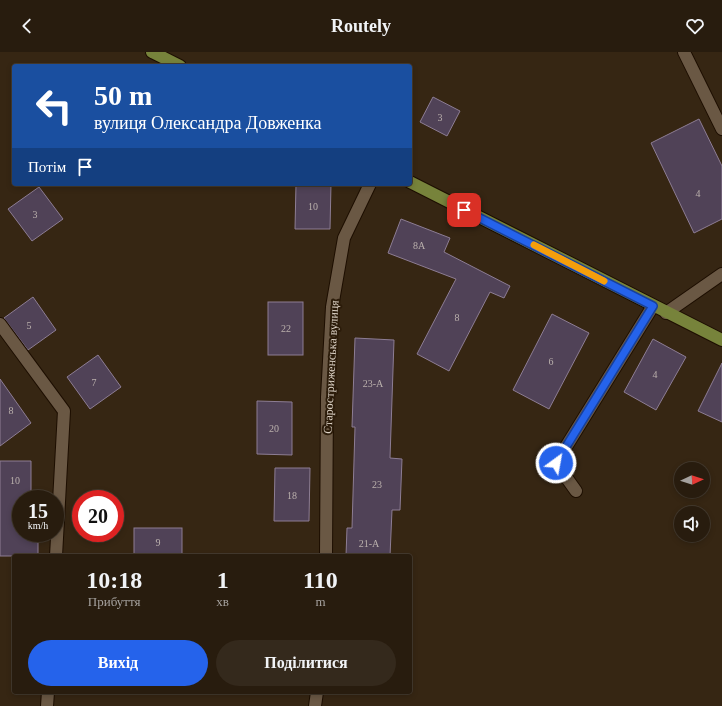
<!DOCTYPE html>
<html lang="uk">
<meta charset="utf-8">
<style>
:root{--surface:#281c0e;--page:#34291c;--text:#f1f3f6;--muted:#a5a19e;--line:#443a2e;--accent:#2563eb}
body{margin:0;font-family:Georgia,serif;background:var(--page);color:var(--text);height:100vh;display:flex;flex-direction:column;font-size:15px;white-space:nowrap}
*{box-sizing:border-box;margin:0}
p{font-size:13px;color:var(--muted)}
.icon{flex:none;width:22px;height:22px;fill:none;stroke:currentColor;stroke-width:2;stroke-linecap:round;stroke-linejoin:round}
.map{position:relative;flex:1;overflow:hidden}
.details{position:absolute;left:12px;top:502px;width:400px;height:140px;display:flex;flex-direction:column;background:var(--surface);border-radius:4px;box-shadow:0 2px 6px #0003,0 0 0 1px var(--line)}
.details>*{flex:none}
.guide{position:absolute;left:12px;top:12px;width:400px;height:122px;border-radius:4px;box-shadow:0 2px 6px #0003,0 0 0 1px var(--line);background:#1a4fa0;color:#fff;overflow:hidden}
.needle{width:26px;rotate:86deg}
.controls{position:absolute;left:674px;top:410px;display:grid;gap:8px}
.controls a{display:grid;place-items:center;width:36px;height:36px;border-radius:50%;background:var(--surface);box-shadow:0 2px 6px #0003,0 0 0 1px var(--line);font-size:20px}
.speed{position:absolute;left:12px;top:438px;display:flex;gap:8px;font-size:20px;font-weight:700;text-align:center}
.speed>*{display:grid;place-content:center;width:52px;height:52px;border-radius:50%;background:var(--surface);box-shadow:0 2px 6px #0003,0 0 0 1px var(--line);line-height:1}
.speed small{font-size:10px;font-weight:400}
.speed .limit{border:6px solid #d22;background:#fff;color:#111}
.pin{position:absolute;display:grid;place-items:center;width:34px;height:34px;color:#fff;margin:-17px;border-radius:8px;box-shadow:0 2px 6px #0006}
.me{position:absolute;width:44px;margin:-22px;rotate:32deg;stroke-linejoin:round;filter:drop-shadow(0 0 3px #0008)}
.turn{display:flex;align-items:center;gap:14px;height:84px;padding:0 16px;font-size:18px}
.turn .icon{width:52px;height:52px;stroke-width:2.5}
.turn b{display:block;font-size:28px;line-height:34px}
.then{display:flex;align-items:center;height:38px;padding:0 16px;background:#0003;gap:8px;font-size:15px}
.eta{display:flex;justify-content:space-evenly;align-items:center;height:68px;text-align:center}
.eta b{font-size:24px;font-weight:600;line-height:28px}
.cta{display:flex;gap:8px;margin-top:auto;padding:8px 16px}
.cta a{flex:1;height:46px;border-radius:24px;background:var(--accent);color:#fff;font-size:16px;font-weight:600;line-height:46px;text-align:center}
.cta a+a{background:var(--page);color:var(--text)}
header{display:flex;justify-content:space-between;align-items:center;height:52px;padding:0 16px;background:var(--surface);font-size:18px;font-weight:600}
.map>svg:first-child{display:block}
.building{fill:#504257;stroke:#8d7d94}
.lines{fill:none;stroke-linecap:round;stroke-linejoin:round}
.minor-casing{stroke:#1d0e00;stroke-width:14}
.major-casing{stroke:#1d0e00;stroke-width:14}
.minor{stroke:#6a5844;stroke-width:12}
.major{stroke:#77833b;stroke-width:12}
.route-casing{stroke:#184099;stroke-width:10}
.route{stroke:#2563eb;stroke-width:7}
.slow{stroke:#f59e0b;stroke-width:7}
.labels{text-anchor:middle;dominant-baseline:central;stroke-width:4;stroke-linejoin:round;paint-order:stroke}
.number-label{font-size:10px;fill:#bab0ac}
.street-label{font-size:12px;fill:#ded4c8;stroke:#2c1c0a}
</style>
<header><svg class="icon" aria-label="back" viewBox="0 0 24 24"><path d="M15 5l-7 7 7 7"/></svg>Routely<svg class="icon" aria-label="heart" viewBox="0 0 24 24"><path d="M12 20l-8-8c-3-5 5-10 8-4 3-6 11-1 8 4z"/></svg></header>
<div class="map">
<svg width="722" height="654" viewBox="0 0 722 654">
<rect width="100%" height="100%" fill="#362613"/>
<g class="building">
<polygon points="433,45 460,59 447,84 420,70"/>
<polygon points="699,67 722,114 722,167 694,181 651,91"/>
<polygon points="296,132 331,132 330,177 295,177"/>
<polygon points="39,135 63,167 32,189 8,157"/>
<polygon points="401,167 450,186 444,200 510,234 504,246 490,240 449,319 417,302 456,227 388,201"/>
<polygon points="33,245 56,278 28,298 4,266"/>
<rect x="268" y="250" width="35" height="53"/>
<polygon points="552,262 589,281 549,357 513,338"/>
<polygon points="355,286 394,288 390,406 402,407 400,458 392,458 390,504 346,504 347,476 352,476 355,375 352,375"/>
<polygon points="653,287 686,305 656,358 624,340"/>
<polygon points="98,303 121,335 90,357 67,325"/>
<polygon points="722,311 722,370 698,359"/>
<polygon points="0,327 31,371 0,394"/>
<polygon points="257,349 292,350 292,403 257,402"/>
<polygon points="0,409 31,409 31,447 21,447 21,481 38,481 38,504 0,504"/>
<polygon points="275,416 310,416 309,469 274,469"/>
<rect x="134" y="476" width="48" height="28"/>
</g>
<g class="lines">
<defs>
<g id="minor">
<polyline points="684,0 722,77"/>
<polyline points="666,261 722,222"/>
<polyline points="0,272 64,359 56,504"/>
<polyline points="576,439 556,411 653,254"/>
<polyline points="326,504 327,345 332,255 344,186 370,132"/>
<polyline points="47,654 48,640"/>
<polyline points="315,654 317,640"/>
</g>
<g id="major">
<polyline points="152,0 180,14"/>
<polyline points="410,130 722,288"/>
</g>
</defs>
<use href="#minor" class="minor-casing"/>
<use href="#major" class="major-casing"/>
<use href="#minor" class="minor"/>
<use href="#major" class="major"/>
</g>
<g class="lines">
<defs>
<polyline id="route" points="464,158 653,254 556,411"/>
</defs>
<use href="#route" class="route-casing"/>
<use href="#route" class="route"/>
<polyline class="slow" points="534,193 604,229"/>
</g>
<g class="labels">
<g class="number-label">
<text x="440" y="65">3</text>
<text x="698" y="141">4</text>
<text x="313" y="154">10</text>
<text x="35" y="162">3</text>
<text x="419" y="193">8А</text>
<text x="457" y="265">8</text>
<text x="29" y="273">5</text>
<text x="286" y="276">22</text>
<text x="551" y="309">6</text>
<text x="655" y="322">4</text>
<text x="94" y="330">7</text>
<text x="373" y="331">23-А</text>
<text x="11" y="358">8</text>
<text x="274" y="376">20</text>
<text x="15" y="428">10</text>
<text x="377" y="432">23</text>
<text x="292" y="443">18</text>
<text x="158" y="490">9</text>
<text x="369" y="491">21-А</text>
</g>
<g class="street-label">
<text transform="translate(331 315) rotate(-87)">Старостриженська вулиця</text>
</g>
</g>
</svg>
<div class="controls">
<a><svg class="needle" viewBox="-14 -14 28 28"><path d="M0-13l5 13h-10z" fill="#e53935"/><path d="M0 13l5-13h-10z" fill="#a5a19e"/></svg></a>
<a><svg class="icon" aria-label="sound" viewBox="0 0 24 24"><path d="M4 9h4l5-4v14l-5-4H4zM17 9q2 3 0 6"/></svg></a>
</div>
<div class="speed"><div>15<small>km/h</small></div><div class="limit">20</div></div>
<div class="pin" style="left:464px;top:158px;background:#d93025"><svg class="icon" aria-label="arrive" viewBox="0 0 24 24"><path d="M6 21V4h12l-3 4 3 4H6"/></svg></div>
<svg class="me" style="left:556px;top:411px" viewBox="-20 -20 40 40"><circle r="17" fill="#2563eb" stroke="#fff" stroke-width="3"/><path d="M0-11L8 9 0 5-8 9z" fill="#fff"/></svg>
<div class="guide">
<div class="turn"><svg class="icon" aria-label="left" viewBox="0 0 24 24"><path d="M17 20v-9H6M10 6l-5 5 5 5"/></svg><div><b>50 m</b>вулиця Олександра Довженка</div></div>
<div class="then">Потім<svg class="icon" aria-label="arrive" viewBox="0 0 24 24"><path d="M6 21V4h12l-3 4 3 4H6"/></svg></div>
</div>
<section class="details">
<div class="eta">
<div><b>10:18</b><p>Прибуття</p></div>
<div><b>1</b><p>хв</p></div>
<div><b>110</b><p>m</p></div>
</div>
<div class="cta"><a>Вихід</a><a>Поділитися</a></div>
</section>
</div>
